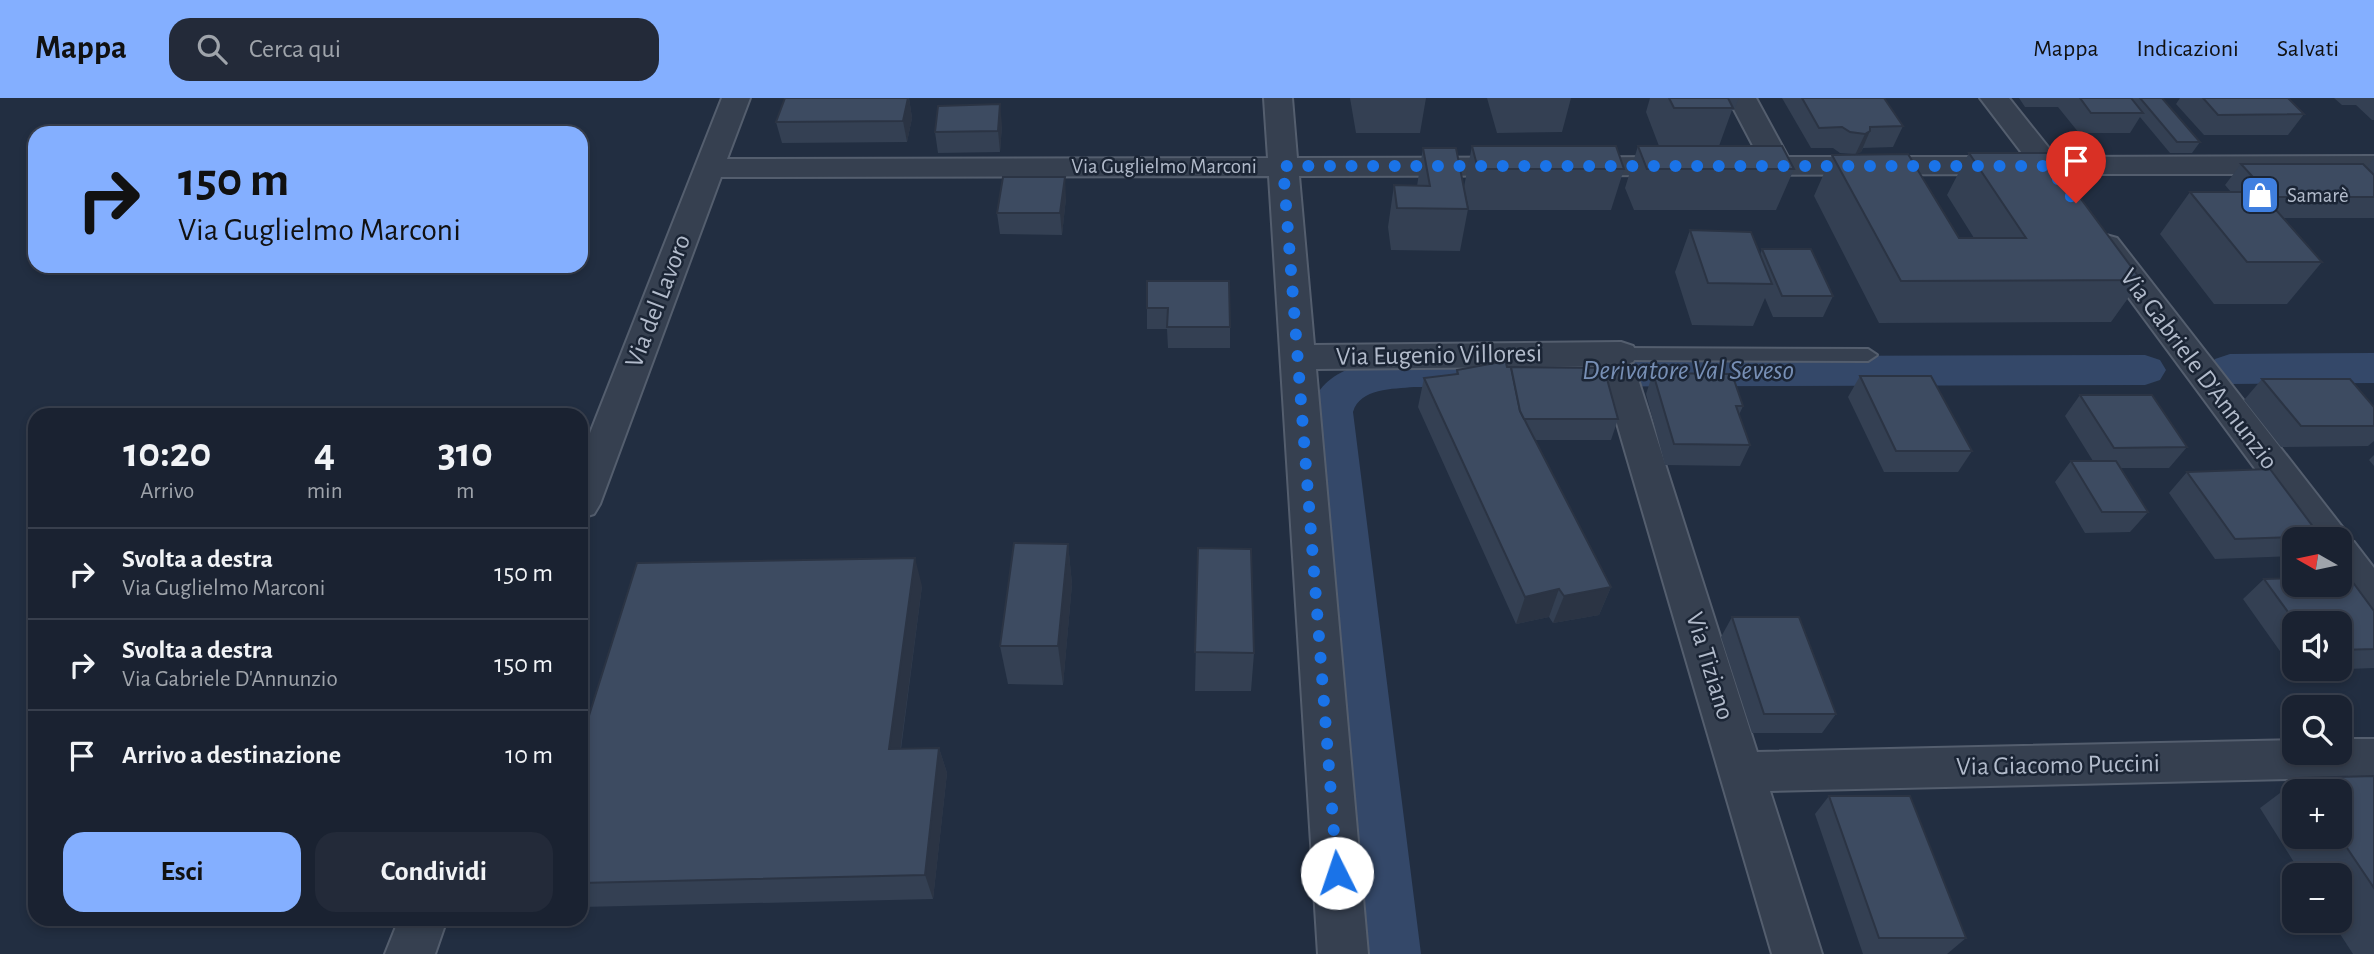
<!DOCTYPE html>
<html lang="it">
<meta charset="utf-8">
<style>
:root{--surface:#1a2231;--page:#232a39;--text:#f1f3f6;--muted:#9fa4ab;--line:#383f4d;--accent:#84afff}
body{margin:0;font-family:"Alegreya Sans",sans-serif;background:var(--page);color:var(--text);height:100vh;display:flex;flex-direction:column;font-size:26px;white-space:nowrap}
*{box-sizing:border-box;margin:0}
p{font-size:23px;color:var(--muted)}
.icon{flex:none;width:38px;height:38px;fill:none;stroke:currentColor;stroke-width:2;stroke-linecap:round;stroke-linejoin:round}
.map{position:relative;flex:1;overflow:hidden}
.details{position:absolute;left:28px;top:310px;width:560px;height:518px;display:flex;flex-direction:column;background:var(--surface);border-radius:21px;box-shadow:0 4px 10px #0003,0 0 0 2px var(--line)}
.details>*{flex:none}
.hud{position:absolute;left:28px;top:28px;width:560px;height:147px;border-radius:21px;box-shadow:0 4px 10px #0003,0 0 0 2px var(--line);background:#84afff;color:#111;overflow:hidden}
.needle{width:46px;rotate:279deg}
.buttons{position:absolute;left:2282px;top:429px;display:grid;gap:14px}
.buttons a{display:grid;place-items:center;width:70px;height:70px;border-radius:14px;background:var(--surface);box-shadow:0 4px 10px #0003,0 0 0 2px var(--line);font-size:35px}
.pin{position:absolute;display:grid;place-items:center;width:60px;height:60px;color:#fff;margin:-72px -30px;border-radius:50% 50% 50% 0;rotate:-45deg;box-shadow:0 0 7px #0007}
.pin .icon{rotate:45deg}
.me{position:absolute;width:77px;margin:-38px;rotate:356deg;stroke-linejoin:round;filter:drop-shadow(0 0 5px #0008)}
.turn{display:flex;align-items:center;gap:24px;height:147px;padding:0 35px;font-size:32px}
.turn .icon{width:91px;height:91px;stroke-width:2.5}
.turn b{display:block;font-size:49px;line-height:60px}
.eta{display:flex;justify-content:space-evenly;align-items:center;height:119px;text-align:center}
.eta b{font-size:42px;font-weight:600;line-height:49px}
.button{display:flex;gap:14px;margin-top:auto;padding:14px 35px}
.button a{flex:1;height:80px;border-radius:21px;background:var(--accent);color:#111;font-size:28px;font-weight:600;line-height:80px;text-align:center}
.button a+a{background:var(--page);color:var(--text)}
ul{padding:0;list-style:none}
li{display:flex;align-items:center;gap:21px;height:91px;padding:0 35px;border-top:2px solid var(--line)}
li div{flex:1}
li b{display:block;font-size:26px}
li em{font-style:normal}
header{display:flex;align-items:center;gap:42px;box-sizing:border-box;height:98px;padding:0 35px;background:var(--accent);color:#111}
header strong{font-size:33px}
nav{display:flex;gap:38px;margin-inline-start:auto;font-size:24px}
.search{width:490px;height:63px;background:var(--page);display:flex;align-items:center;gap:18px;box-sizing:border-box;padding:0 24px;border-radius:21px;color:var(--muted);font-size:26px}
.map>svg:first-child{display:block}
.lines{fill:none;stroke-linecap:round;stroke-linejoin:round}
.canal{fill:#344869;fill-rule:evenodd}
.lane-casing{stroke:#545e6e;stroke-width:4}
.street-casing{stroke:#545e6e;stroke-width:4}
.lane{fill:#364050;fill-rule:evenodd}
.street{fill:#364050;fill-rule:evenodd}
.wall{fill:#344053;fill-rule:evenodd}
.shaded-wall{fill:#2b3444}
.building{fill:#3d4b61;stroke:#2b3444;stroke-width:2}
.route{stroke:#1a73e8;stroke-width:12;stroke-dasharray:0 21.6}
.labels{text-anchor:middle;dominant-baseline:central;stroke-width:5;stroke-linejoin:round;paint-order:stroke}
.far-street-label{font-size:21px;fill:#b2bbcb;stroke:#1b2535}
.far-poi-label{font-size:21px;fill:#b2bbcb;stroke:#1b2535;text-anchor:start}
.street-label{font-size:26px;fill:#b2bbcb;stroke:#1b2535}
.water-label{font-size:28px;font-style:italic;fill:#778fb5;stroke:#1b2535}
</style>
<header>
<strong>Mappa</strong>
<div class="search"><svg class="icon" aria-label="search" viewBox="0 0 24 24"><circle cx="10" cy="10" r="6"/><path d="M15 15l6 6"/></svg>Cerca qui</div>
<nav><a>Mappa</a><a>Indicazioni</a><a>Salvati</a></nav>
</header>
<div class="map">
<svg width="2374" height="856" viewBox="0 0 2374 856">
<rect width="100%" height="100%" fill="#222e41"/>
<g class="lines">
<g class="canal">
<polygon points="2374,255 2374,285 2230,286 2215,281 2209,271 2215,261 2230,256"/>
<path d="M2145 257 2160 262 2166 272 2160 282 2145 287 1414 289C1393 291 1360 290 1353 314L1421 856H1361L1309 314C1324 266 1370 264 1414 259Z"/>
</g>
<defs>
<polygon id="lane" points="1621,250 1868,251 1877,257 1868,263 1621,262 1612,256"/>
<g id="street">
<polygon points="722,0 750,0 727,61 1268,60 1264,0 1292,0 1297,60 1683,59 1693,62 1698,68 1693,74 1683,77 1299,78 1314,247 1621,244 1633,248 1638,256 1633,264 1621,268 1316,271 1368,856 1318,856 1269,78 721,79 600,406 594,416 581,420 581,358"/>
<path d="M1728 0H1756L1788 59H2025L1980 0H2009L2056 59 2374 58V76H2070L2073 81 2069 87C2054 91 2048 88 2039 76L1740 77 1730 74 1725 68 1730 62 1759 59Z"/>
<path d="M2106 137 2117 140 2343 430 2348 442 2354 444 2374 470V516C2337 504 2340 474 2340 441H2307L2095 154 2090 147 2095 140Z"/>
<polygon points="1621,269 1633,272 1638,281 1757,654 2294,642 2294,654 2340,654 2340,641 2374,641 2374,679 1770,693 1822,856 1772,856 1604,281 1609,272"/>
<polygon points="399,821 447,821 435,856 385,856"/>
</g>
</defs>
<use href="#lane" class="lane-casing"/>
<use href="#street" class="street-casing"/>
<use href="#lane" class="lane"/>
<use href="#street" class="street"/>
</g>
<g class="wall">
<polygon points="909,0 912,20 907,44 782,45 776,24"/>
<polygon points="1350,0 1426,0 1420,35 1356,35"/>
<polygon points="1487,0 1571,0 1562,34 1497,35"/>
<polygon points="1650,0 1739,0 1734,12 1732,12 1719,48 1794,71 1776,112 1634,112 1625,90 1638,48 1659,48 1646,14"/>
<polygon points="1782,0 1884,0 1903,28 1893,49 1863,50 1861,54 1856,56 1959,140 1974,140 1947,97 1969,55 2141,182 2111,224 1879,225 1814,98 1832,57 1852,56 1840,55 1833,50 1811,50"/>
<polygon points="2019,0 2162,0 2200,44 2192,55 2170,55 2140,19 2130,35 2079,35 2058,9 2025,9"/>
<polygon points="2180,0 2288,0 2304,16 2288,37 2204,37 2176,6"/>
<polygon points="2334,0 2374,0 2374,22 2372,22 2356,7 2342,7"/>
<polygon points="1002,27 1000,54 938,55 935,34"/>
<polygon points="1472,48 1624,71 1611,112 1469,112 1465,93 1468,111 1460,153 1391,152 1388,129 1394,87 1417,88 1423,50 1464,89"/>
<polygon points="2374,60 2374,120 2284,120 2322,164 2287,206 2214,206 2160,136 2190,94 2231,94 2225,87 2241,66 2367,69"/>
<polygon points="1066,100 1062,137 1000,136 997,115"/>
<polygon points="1690,132 1760,157 1762,151 1833,198 1823,219 1773,219 1765,200 1753,228 1692,227 1675,174"/>
<polygon points="1147,183 1230,229 1230,250 1168,250 1167,231 1147,231"/>
<polygon points="1511,269 1618,321 1611,342 1535,342 1611,489 1599,517 1553,525 1549,519 1516,526 1418,309 1424,280 1456,276 1457,272"/>
<polygon points="1653,275 1743,308 1739,317 1750,347 1740,368 1665,367 1646,296"/>
<polygon points="1860,278 1972,353 1958,374 1884,374 1848,299"/>
<polygon points="2262,281 2374,309 2374,343 2368,348 2281,349 2244,302"/>
<polygon points="2080,297 2187,349 2169,370 2121,370 2148,414 2130,434 2085,435 2055,384 2071,363 2093,363 2065,318"/>
<polygon points="2374,357 2374,368 2369,362"/>
<polygon points="2187,374 2320,438 2317,441 2294,441 2294,458 2215,461 2169,395"/>
<polygon points="1068,446 1072,486 1063,587 1008,586 1000,548"/>
<polygon points="1198,450 1254,555 1251,593 1195,593"/>
<path d="M2264 481 2374 513V570L2294 573 2243 501ZM2294 525H2340V570H2294Z"/>
<polygon points="922,488 901,651 939,650 947,675 933,801 581,809 581,643"/>
<polygon points="1732,519 1836,616 1822,635 1752,635 1721,539"/>
<path d="M2374 678V856H2353L2331 822H2340V777H2302L2260 710 2300 680ZM2294 693H2340V738H2294Z"/>
<polygon points="1829,698 1966,840 1947,856 1863,856 1815,716"/>
</g>
<g class="shaded-wall">
<polygon points="909,0 912,20 907,44 903,23"/>
<polygon points="1000,6 1002,27 1000,54 998,33"/>
<polygon points="1870,33 1861,54 1855,57 1865,36"/>
<polygon points="1065,79 1066,100 1062,137 1060,115"/>
<polygon points="1068,446 1072,486 1063,587 1058,548"/>
<polygon points="915,460 922,488 897,677 889,651"/>
<polygon points="1611,489 1599,517 1553,525 1564,498"/>
<polygon points="1559,491 1549,519 1516,526 1525,499"/>
<polygon points="939,650 947,675 933,801 925,777"/>
</g>
<g class="building">
<polygon points="785,0 908,0 903,23 776,24"/>
<polygon points="1669,0 1728,0 1733,10 1674,10"/>
<polygon points="1802,0 1884,0 1903,28 1870,29 1870,33 1865,36 1850,34 1842,29 1819,30"/>
<polygon points="2080,0 2131,0 2143,15 2091,15"/>
<polygon points="2140,0 2162,0 2200,44 2177,44"/>
<polygon points="2203,0 2288,0 2304,16 2218,17"/>
<polygon points="1000,6 998,33 935,34 938,8"/>
<polygon points="1472,48 1616,48 1624,71 1478,71"/>
<polygon points="1638,48 1782,48 1794,71 1647,71"/>
<polygon points="1423,50 1456,50 1468,111 1397,110 1394,87 1430,88"/>
<polygon points="1969,55 2047,55 2141,182 1901,183 1832,57 1908,56 1959,140 2026,140"/>
<polygon points="2241,66 2363,66 2374,77 2374,99 2271,99"/>
<polygon points="1003,79 1065,79 1060,115 997,115"/>
<polygon points="2190,94 2260,94 2322,164 2247,164"/>
<polygon points="1690,132 1751,134 1772,186 1708,185"/>
<polygon points="1762,151 1811,151 1833,198 1782,198"/>
<polygon points="1147,183 1229,183 1230,229 1167,229 1168,210 1147,210"/>
<polygon points="1497,261 1505,261 1507,269 1511,269 1520,313 1611,489 1564,498 1559,491 1525,499 1424,280 1458,276 1457,272 1496,265"/>
<polygon points="1511,269 1604,270 1618,321 1524,321 1520,313"/>
<polygon points="1653,275 1732,276 1743,308 1736,308 1750,347 1674,346"/>
<polygon points="1860,278 1931,278 1972,353 1896,353"/>
<polygon points="2262,281 2350,281 2374,309 2374,328 2301,328"/>
<polygon points="2080,297 2152,297 2187,349 2114,350"/>
<polygon points="2071,363 2116,363 2148,414 2102,414"/>
<polygon points="2270,371 2320,438 2235,441 2187,374"/>
<polygon points="1014,445 1068,446 1058,548 1000,548"/>
<polygon points="1198,450 1251,451 1254,555 1195,554"/>
<polygon points="915,460 889,651 939,650 925,777 581,785 581,643 637,465"/>
<polygon points="2349,479 2374,513 2374,551 2340,552 2340,525 2296,525 2264,481 2294,480 2294,486 2340,486 2340,480"/>
<polygon points="1732,519 1799,519 1836,616 1764,616"/>
<polygon points="2374,678 2374,790 2339,738 2340,693 2309,693 2300,680"/>
<polygon points="1829,698 1910,698 1966,840 1879,840"/>
</g>
<g class="lines">
<polyline class="route" points="1337,775 1283,68 2048,68 2076,105"/>
</g>
<defs>
<symbol id="shop-square" viewBox="-11 -11 22 22"><rect x="-9" y="-9" width="18" height="18" rx="4" fill="#3f7fe0" stroke="#1b2535"/><path d="M-5-2.5h2.3a2.7 3.5 0 0 1 5.4 0H5L5.5 6h-11ZM-1.5-2.5h3a1.5 2.3 0 0 0-3 0Z" fill="#fff"/></symbol>
</defs>
<g fill-rule="evenodd">
<use href="#shop-square" x="2238" y="75" width="44" height="44"/>
</g>
<g class="labels">
<g class="far-street-label">
<text x="1164" y="68">Via Guglielmo Marconi</text>
</g>
<g class="far-poi-label">
<text x="2287" y="97">Samarè</text>
</g>
<g class="street-label">
<text transform="translate(658 203) rotate(-69)">Via del Lavoro</text>
<text transform="translate(1439 257) rotate(-1)">Via Eugenio Villoresi</text>
<text transform="translate(2199 271) rotate(53)">Via Gabriele D'Annunzio</text>
<text transform="translate(1710 568) rotate(73)">Via Tiziano</text>
<text transform="translate(2058 667) rotate(-1)">Via Giacomo Puccini</text>
</g>
<g class="water-label">
<text x="1688" y="273">Derivatore Val Seveso</text>
</g>
</g>
</svg>
<div class="buttons">
<a><svg class="needle" viewBox="-14 -14 28 28"><path d="M0-13l5 13h-10z" fill="#e53935"/><path d="M0 13l5-13h-10z" fill="#9fa4ab"/></svg></a>
<a><svg class="icon" aria-label="sound" viewBox="0 0 24 24"><path d="M4 9h4l5-4v14l-5-4H4zM17 9q2 3 0 6"/></svg></a>
<a><svg class="icon" aria-label="search" viewBox="0 0 24 24"><circle cx="10" cy="10" r="6"/><path d="M15 15l6 6"/></svg></a>
<a>+</a>
<a>−</a>
</div>
<div class="pin" style="left:2076px;top:105px;background:#d93025"><svg class="icon" aria-label="arrive" viewBox="0 0 24 24"><path d="M6 21V4h12l-3 4 3 4H6"/></svg></div>
<svg class="me" style="left:1337px;top:775px" viewBox="-20 -20 40 40"><circle r="19" fill="#fff"/><path d="M0-13L10 11 0 6-10 11z" fill="#1a73e8"/></svg>
<div class="hud">
<div class="turn"><svg class="icon" aria-label="right" viewBox="0 0 24 24"><path d="M7 20v-9h11M14 6l5 5-5 5"/></svg><div><b>150 m</b>Via Guglielmo Marconi</div></div>
</div>
<section class="details">
<div class="eta">
<div><b>10:20</b><p>Arrivo</p></div>
<div><b>4</b><p>min</p></div>
<div><b>310</b><p>m</p></div>
</div>
<ul>
<li><svg class="icon" aria-label="right" viewBox="0 0 24 24"><path d="M7 20v-9h11M14 6l5 5-5 5"/></svg><div><b>Svolta a destra</b><p>Via Guglielmo Marconi</p></div><em>150 m</em></li>
<li><svg class="icon" aria-label="right" viewBox="0 0 24 24"><path d="M7 20v-9h11M14 6l5 5-5 5"/></svg><div><b>Svolta a destra</b><p>Via Gabriele D'Annunzio</p></div><em>150 m</em></li>
<li><svg class="icon" aria-label="arrive" viewBox="0 0 24 24"><path d="M6 21V4h12l-3 4 3 4H6"/></svg><div><b>Arrivo a destinazione</b></div><em>10 m</em></li>
</ul>
<div class="button"><a>Esci</a><a>Condividi</a></div>
</section>
</div>
